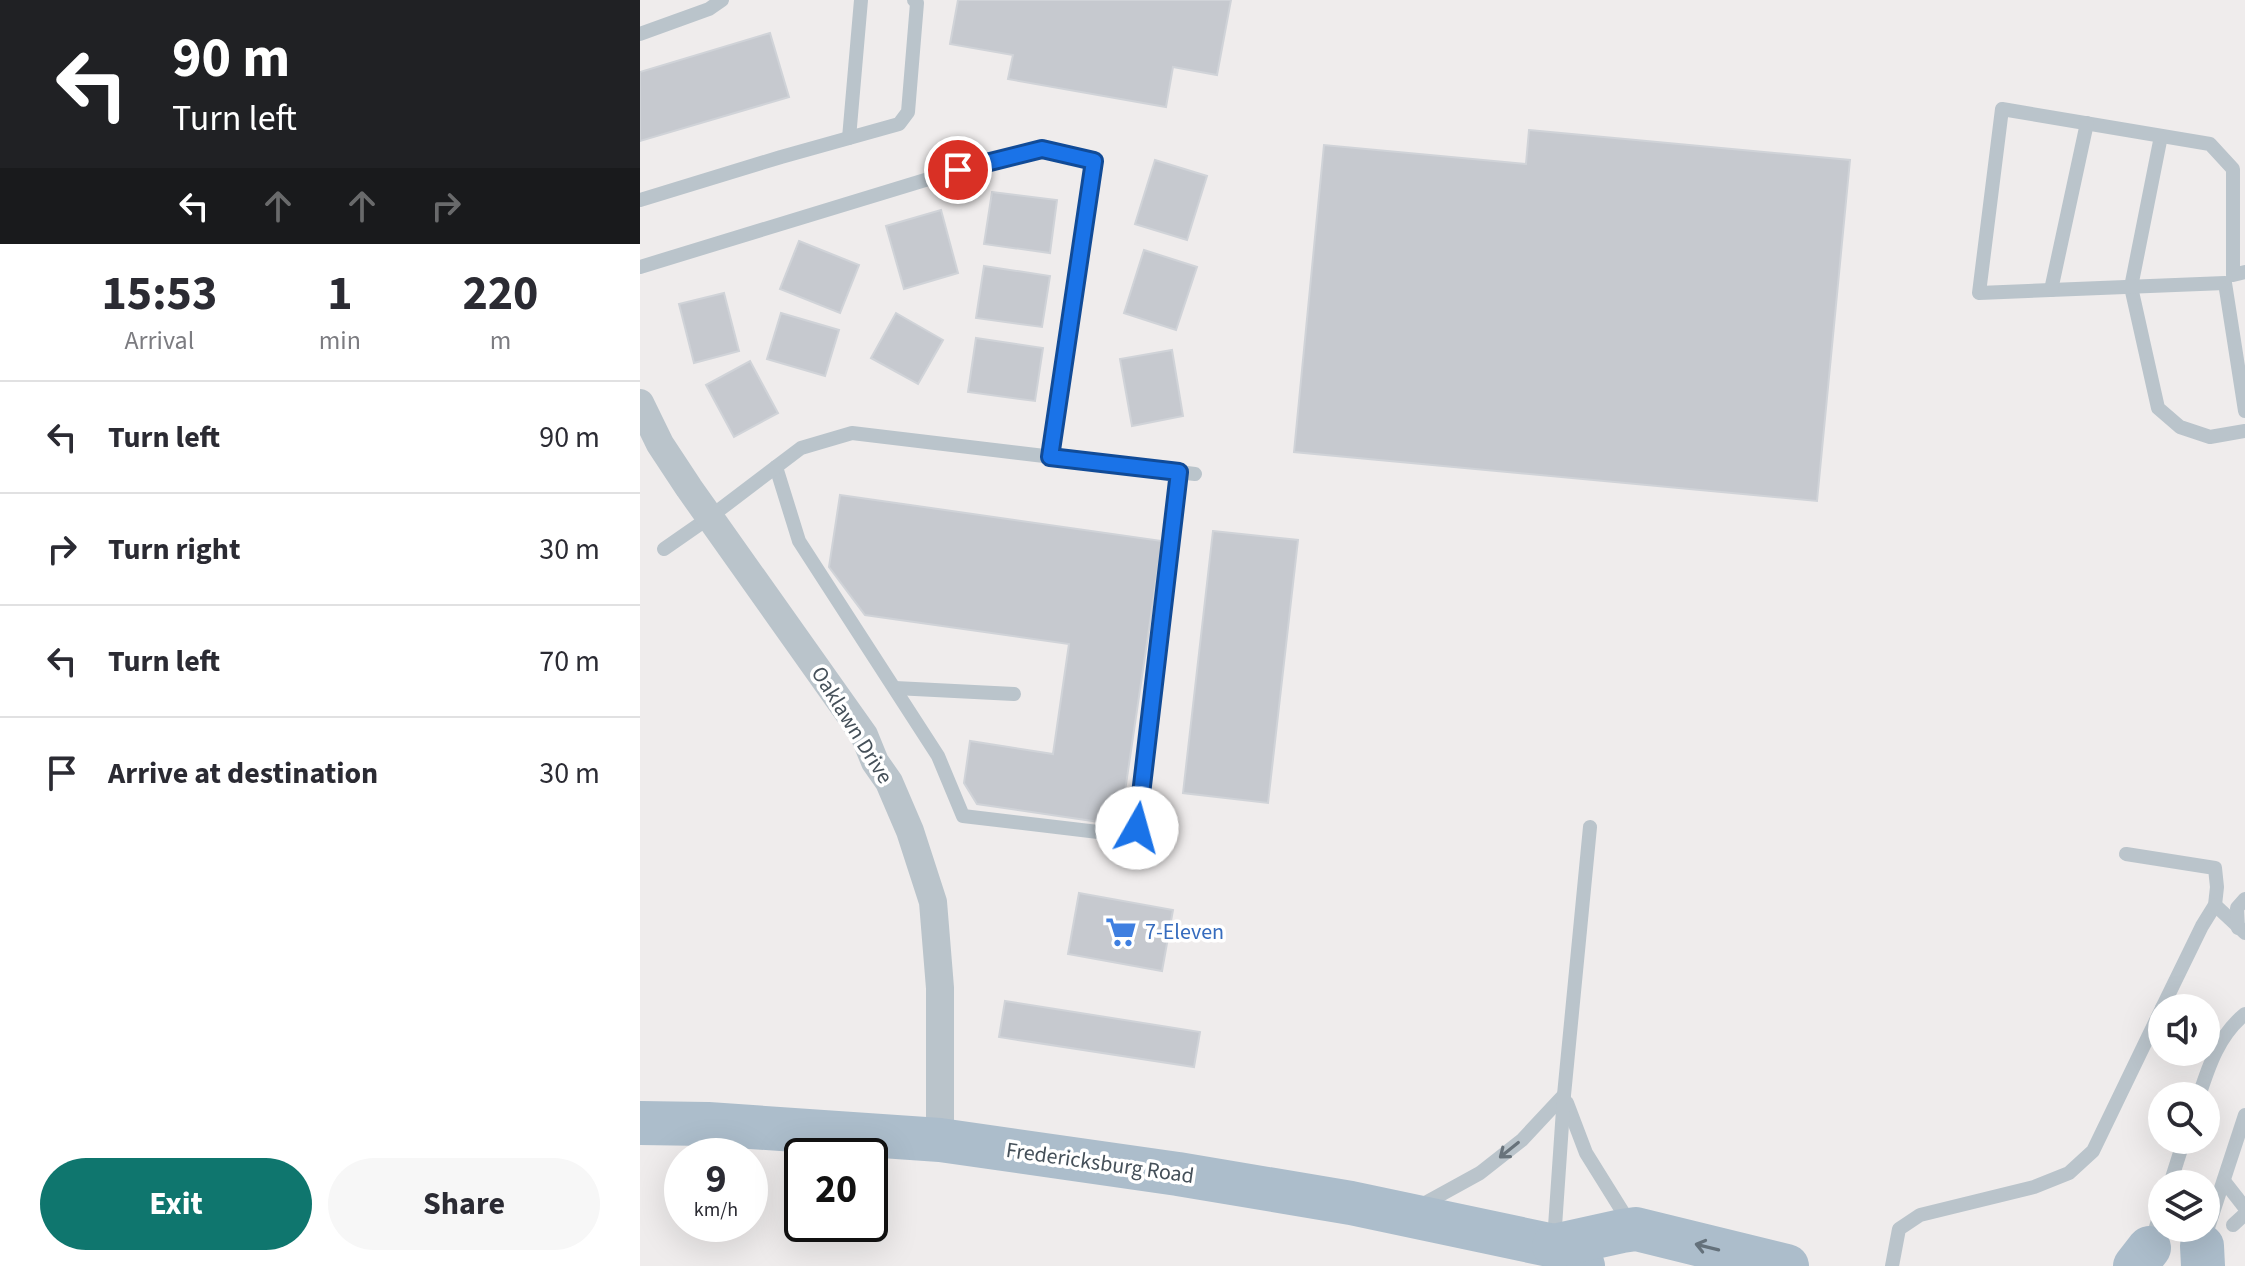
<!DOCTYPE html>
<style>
:root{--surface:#fff;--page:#f7f7f7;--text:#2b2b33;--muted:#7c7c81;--line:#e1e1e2;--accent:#0f766e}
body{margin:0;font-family:"Source Sans 3",sans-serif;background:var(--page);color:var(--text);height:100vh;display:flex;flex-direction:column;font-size:30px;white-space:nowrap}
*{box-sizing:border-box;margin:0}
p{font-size:26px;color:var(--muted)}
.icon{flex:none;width:44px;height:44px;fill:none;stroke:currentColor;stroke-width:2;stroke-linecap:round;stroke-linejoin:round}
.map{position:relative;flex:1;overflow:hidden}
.details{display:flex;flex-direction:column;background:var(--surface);width:640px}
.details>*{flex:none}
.guide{background:#202124;color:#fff;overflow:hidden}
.fabs{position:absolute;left:1508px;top:994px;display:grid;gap:16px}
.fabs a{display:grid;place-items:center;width:72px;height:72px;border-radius:50%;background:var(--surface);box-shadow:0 8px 32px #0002;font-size:40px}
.speed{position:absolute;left:24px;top:1138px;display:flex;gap:16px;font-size:40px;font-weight:700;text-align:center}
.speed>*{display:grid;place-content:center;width:104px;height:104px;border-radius:50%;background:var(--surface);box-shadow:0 8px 32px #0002;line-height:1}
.speed small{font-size:20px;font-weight:400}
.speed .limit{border:4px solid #111;border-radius:12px;background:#fff;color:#111}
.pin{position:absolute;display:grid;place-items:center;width:68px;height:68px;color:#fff;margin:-34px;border:4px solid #fff;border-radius:50%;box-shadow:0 2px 8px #0007}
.me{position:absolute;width:88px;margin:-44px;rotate:7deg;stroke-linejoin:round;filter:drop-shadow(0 0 6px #0008)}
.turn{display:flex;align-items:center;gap:28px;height:168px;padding:0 40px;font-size:36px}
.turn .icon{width:104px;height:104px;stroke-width:2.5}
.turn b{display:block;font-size:56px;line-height:68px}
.lanes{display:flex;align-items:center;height:76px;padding:0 40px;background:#0003;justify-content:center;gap:40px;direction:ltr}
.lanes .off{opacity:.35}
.eta{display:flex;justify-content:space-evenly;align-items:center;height:136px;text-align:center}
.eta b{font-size:48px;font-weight:700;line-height:56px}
.primary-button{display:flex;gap:16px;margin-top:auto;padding:16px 40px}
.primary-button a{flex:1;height:92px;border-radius:48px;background:var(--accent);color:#fff;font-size:32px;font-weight:700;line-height:92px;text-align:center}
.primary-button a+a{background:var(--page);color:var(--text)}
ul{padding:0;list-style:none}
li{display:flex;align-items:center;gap:24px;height:112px;padding:0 40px;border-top:2px solid var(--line)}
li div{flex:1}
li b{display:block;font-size:30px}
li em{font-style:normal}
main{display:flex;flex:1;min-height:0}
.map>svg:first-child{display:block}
.building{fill:#c6c9cf;stroke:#d0d3d8;stroke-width:2}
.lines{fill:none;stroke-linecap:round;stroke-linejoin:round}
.lane{stroke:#bac4cb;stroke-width:14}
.street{stroke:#bac4cb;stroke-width:28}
.primary{stroke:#acbdcb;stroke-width:44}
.oneway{stroke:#68737b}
.oneway2{stroke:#64717b}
.route-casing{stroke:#114b97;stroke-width:20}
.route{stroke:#1a73e8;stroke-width:14}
.labels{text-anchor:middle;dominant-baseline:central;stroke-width:7;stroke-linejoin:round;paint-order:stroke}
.street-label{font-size:22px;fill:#455059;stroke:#fff}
.shop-label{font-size:22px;fill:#366cbe;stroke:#fff;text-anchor:start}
</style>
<main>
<section class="details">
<div class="guide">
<div class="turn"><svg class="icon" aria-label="left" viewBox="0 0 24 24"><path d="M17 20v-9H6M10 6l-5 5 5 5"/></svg><div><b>90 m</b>Turn left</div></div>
<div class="lanes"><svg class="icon" aria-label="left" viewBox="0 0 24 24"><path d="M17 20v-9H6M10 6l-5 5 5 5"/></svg><svg class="icon off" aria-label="ahead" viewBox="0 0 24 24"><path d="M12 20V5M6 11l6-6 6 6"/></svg><svg class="icon off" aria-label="ahead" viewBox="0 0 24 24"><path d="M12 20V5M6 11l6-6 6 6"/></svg><svg class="icon off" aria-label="right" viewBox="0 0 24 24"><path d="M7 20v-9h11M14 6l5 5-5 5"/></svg></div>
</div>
<div class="eta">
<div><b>15:53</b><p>Arrival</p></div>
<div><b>1</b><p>min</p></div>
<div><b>220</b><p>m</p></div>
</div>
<ul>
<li><svg class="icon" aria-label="left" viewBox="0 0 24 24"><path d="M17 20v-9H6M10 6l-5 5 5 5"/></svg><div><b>Turn left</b></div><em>90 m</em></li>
<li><svg class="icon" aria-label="right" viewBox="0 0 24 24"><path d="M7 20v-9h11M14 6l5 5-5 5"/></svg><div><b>Turn right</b></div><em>30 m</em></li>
<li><svg class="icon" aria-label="left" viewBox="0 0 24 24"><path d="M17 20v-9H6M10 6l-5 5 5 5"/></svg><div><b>Turn left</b></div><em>70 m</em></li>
<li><svg class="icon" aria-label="arrive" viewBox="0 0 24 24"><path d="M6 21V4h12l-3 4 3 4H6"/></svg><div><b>Arrive at destination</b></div><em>30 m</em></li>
</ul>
<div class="primary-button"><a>Exit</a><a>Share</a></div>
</section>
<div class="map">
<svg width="1605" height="1266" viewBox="0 0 1605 1266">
<rect width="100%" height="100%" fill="#efecec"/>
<g class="building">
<polygon points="318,0 591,0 577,75 533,67 526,107 368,79 373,55 310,44"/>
<polygon points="130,33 149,97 0,141 0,72"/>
<polygon points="889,130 1210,160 1177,501 654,452 684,145 886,164"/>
<polygon points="515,160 567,176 547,240 495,224"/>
<polygon points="352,192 417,200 410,253 344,244"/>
<polygon points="301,210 318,273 264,289 246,226"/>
<polygon points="159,241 219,265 200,313 140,289"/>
<polygon points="504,250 557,267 536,330 484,313"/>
<polygon points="344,266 410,276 402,327 336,318"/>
<polygon points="84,293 99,351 54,363 39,304"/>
<polygon points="141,313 199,330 185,376 127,359"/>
<polygon points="256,313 303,340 278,384 231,358"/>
<polygon points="336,338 403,348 395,401 328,392"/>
<polygon points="532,350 543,416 492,426 480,359"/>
<polygon points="110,361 138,413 94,437 66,385"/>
<polygon points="200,495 522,541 480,825 337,804 324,783 330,741 413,754 429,644 225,615 189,567"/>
<polygon points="573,531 658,540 628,803 543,793"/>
<polygon points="439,893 533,910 522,971 428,954"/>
<polygon points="365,1001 560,1032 554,1067 359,1037"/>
</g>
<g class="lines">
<g class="lane">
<polyline points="0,34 69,9 82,0"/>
<polyline points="1521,136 1491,287 1518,408 1540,427 1570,437 1605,431"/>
<polyline points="209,138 221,0"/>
<polyline points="0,200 141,157 259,124 268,112 277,3 274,0"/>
<polyline points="0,267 318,170 402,149 454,161 410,457"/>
<polyline points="1605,272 1593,275 1593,169 1570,144 1362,109 1339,293 1585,283 1605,411"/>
<polyline points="1411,290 1447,123"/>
<polyline points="136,467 159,541 298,756 323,816 475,834 497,828 539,472"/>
<polyline points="24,549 70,517 161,448 212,433 555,474"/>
<polyline points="255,688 374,694"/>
<polyline points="1486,854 1575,868 1577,887 1575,905 1562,926 1522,1008"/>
<polyline points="1575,905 1605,933"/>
<polyline points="1598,928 1597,908 1605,899"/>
<path d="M1559 1096C1569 1065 1579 1035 1605 1014"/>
<polyline points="927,1103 946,1153 989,1222"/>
<polyline points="1584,1181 1605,1208"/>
<polyline points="1530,1184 1544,1140"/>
<polyline points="780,1206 840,1173 882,1140 924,1095"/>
<polyline points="1593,1225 1605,1214"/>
<polyline points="914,1241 924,1095 950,827"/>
<polyline points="1563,1243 1605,1115"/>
<polyline points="1510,1246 1522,1208"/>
<polyline points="1252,1266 1259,1229 1280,1215 1394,1187 1429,1173 1453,1151 1522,1008"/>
</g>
<polyline class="street" points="0,403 20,444 49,488 224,735 235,762 249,782 270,831 293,902 300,988 300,1140"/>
<g class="primary">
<polyline points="0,1123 68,1124 300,1140 538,1174 711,1203 914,1246 943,1266"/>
<polyline points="914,1246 982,1231 996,1229 1147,1266"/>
<polyline points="1562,1246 1563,1266"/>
<polyline points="1495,1266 1509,1248"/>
</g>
</g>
<defs><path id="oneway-shaft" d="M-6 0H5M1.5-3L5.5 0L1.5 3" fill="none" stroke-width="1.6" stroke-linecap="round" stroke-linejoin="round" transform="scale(2)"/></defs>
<use class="oneway" href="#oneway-shaft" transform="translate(869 1150) rotate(141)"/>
<use class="oneway2" href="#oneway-shaft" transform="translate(1067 1247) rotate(-166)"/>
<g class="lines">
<defs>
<polyline id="route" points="318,170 402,149 454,161 410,457 539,472 497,828"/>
</defs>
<use href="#route" class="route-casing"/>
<use href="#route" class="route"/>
</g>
<defs>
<symbol id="supermarket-bare" viewBox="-9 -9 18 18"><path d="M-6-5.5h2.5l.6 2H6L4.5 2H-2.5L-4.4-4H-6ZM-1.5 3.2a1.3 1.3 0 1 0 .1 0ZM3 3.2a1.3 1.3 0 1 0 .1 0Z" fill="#3f7fe0" stroke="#fff" stroke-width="2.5" paint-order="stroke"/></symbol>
</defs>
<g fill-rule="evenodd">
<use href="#supermarket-bare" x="459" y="910" width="44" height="44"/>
</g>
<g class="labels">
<g class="street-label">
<text transform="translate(212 725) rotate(58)">Oaklawn Drive</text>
<text transform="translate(460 1163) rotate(8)">Fredericksburg Road</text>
</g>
<g class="shop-label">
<text x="505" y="932">7-Eleven</text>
</g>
</g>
</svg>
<div class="fabs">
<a><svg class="icon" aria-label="sound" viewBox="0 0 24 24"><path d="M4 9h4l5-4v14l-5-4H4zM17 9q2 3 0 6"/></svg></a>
<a><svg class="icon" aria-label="search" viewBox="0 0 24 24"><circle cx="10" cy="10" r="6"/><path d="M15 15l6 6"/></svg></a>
<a><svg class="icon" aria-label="layers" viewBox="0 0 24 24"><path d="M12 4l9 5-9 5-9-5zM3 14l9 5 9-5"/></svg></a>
</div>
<div class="speed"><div>9<small>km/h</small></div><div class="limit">20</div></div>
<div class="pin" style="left:318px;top:170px;background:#d93025"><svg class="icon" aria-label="arrive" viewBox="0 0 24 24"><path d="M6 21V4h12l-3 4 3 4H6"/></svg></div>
<svg class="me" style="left:497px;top:828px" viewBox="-20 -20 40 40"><circle r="19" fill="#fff"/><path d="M0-13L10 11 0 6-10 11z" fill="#1a73e8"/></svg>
</div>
</main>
